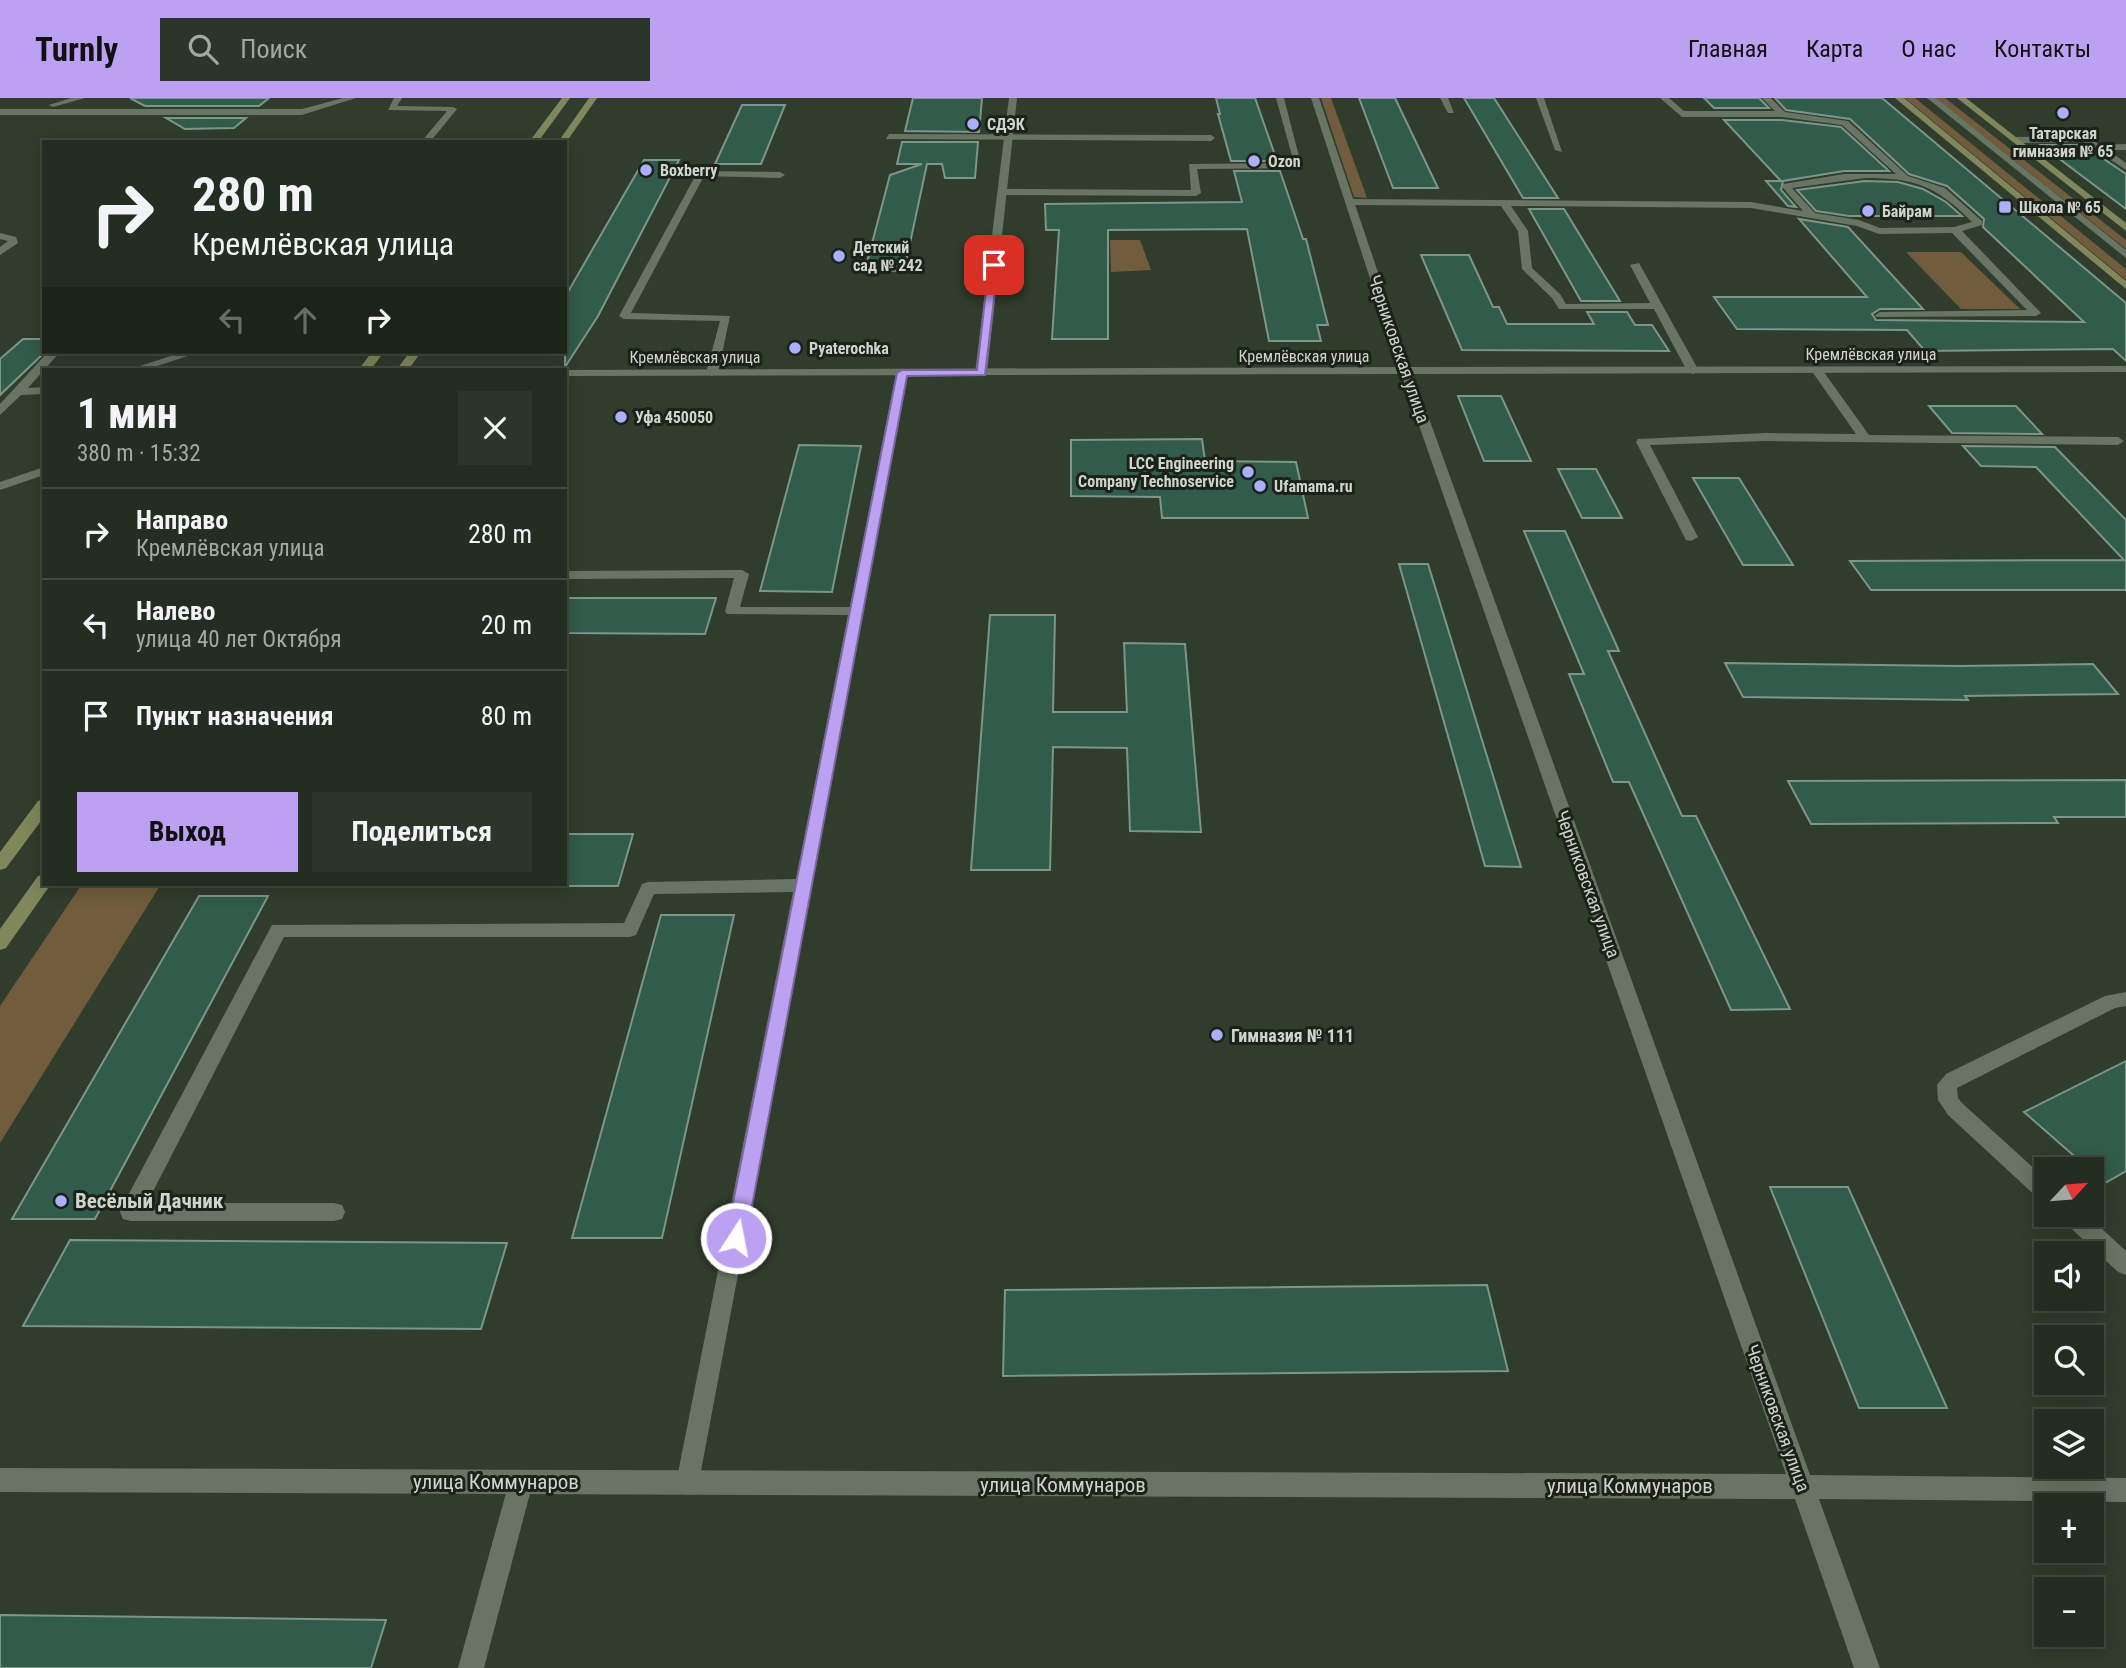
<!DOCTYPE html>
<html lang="ru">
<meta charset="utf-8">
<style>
:root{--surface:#242d21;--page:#2c352a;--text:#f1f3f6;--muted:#a3a8a5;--line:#41493f;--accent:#bca0f2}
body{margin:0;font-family:"Roboto Condensed",sans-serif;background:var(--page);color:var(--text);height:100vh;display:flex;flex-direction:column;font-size:26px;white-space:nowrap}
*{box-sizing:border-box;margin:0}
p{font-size:23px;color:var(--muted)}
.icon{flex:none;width:38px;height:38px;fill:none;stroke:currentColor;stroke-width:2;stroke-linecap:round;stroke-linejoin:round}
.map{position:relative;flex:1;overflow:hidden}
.details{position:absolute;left:42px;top:270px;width:525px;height:518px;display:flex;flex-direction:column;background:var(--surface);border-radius:0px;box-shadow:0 4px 18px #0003,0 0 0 2px var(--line)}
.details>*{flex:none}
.guide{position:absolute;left:42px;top:42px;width:525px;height:214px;border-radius:0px;box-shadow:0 4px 18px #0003,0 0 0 2px var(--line);background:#242d21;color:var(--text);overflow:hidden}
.needle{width:46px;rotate:64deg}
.tools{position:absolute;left:2034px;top:1059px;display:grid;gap:14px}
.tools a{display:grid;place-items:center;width:70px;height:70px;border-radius:0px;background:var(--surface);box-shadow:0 4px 18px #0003,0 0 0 2px var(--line);font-size:35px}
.pin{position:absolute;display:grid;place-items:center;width:60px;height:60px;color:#fff;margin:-30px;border-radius:14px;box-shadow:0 4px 10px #0006}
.me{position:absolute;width:77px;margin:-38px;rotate:11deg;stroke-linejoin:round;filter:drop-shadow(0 0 5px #0008)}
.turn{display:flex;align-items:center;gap:24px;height:147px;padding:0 35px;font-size:32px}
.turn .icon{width:91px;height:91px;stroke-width:2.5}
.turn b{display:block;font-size:49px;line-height:60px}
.lanes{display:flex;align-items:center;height:66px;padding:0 35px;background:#0003;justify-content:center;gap:35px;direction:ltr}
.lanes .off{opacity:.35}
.round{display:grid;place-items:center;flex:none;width:74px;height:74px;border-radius:0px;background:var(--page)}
.overview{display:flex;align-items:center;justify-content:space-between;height:119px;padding:0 35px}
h1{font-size:42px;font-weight:700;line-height:52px}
.primary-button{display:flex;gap:14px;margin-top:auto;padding:14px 35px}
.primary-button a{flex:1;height:80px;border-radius:0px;background:var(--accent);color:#111;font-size:28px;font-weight:700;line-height:80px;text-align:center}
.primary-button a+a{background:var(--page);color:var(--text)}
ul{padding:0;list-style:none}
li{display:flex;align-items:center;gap:21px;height:91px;padding:0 35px;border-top:2px solid var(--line)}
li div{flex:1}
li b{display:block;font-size:26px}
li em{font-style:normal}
header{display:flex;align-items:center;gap:42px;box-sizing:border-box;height:98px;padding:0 35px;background:var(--accent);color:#111}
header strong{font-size:33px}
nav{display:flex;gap:38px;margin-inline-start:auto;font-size:24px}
.search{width:490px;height:63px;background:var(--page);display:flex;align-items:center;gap:18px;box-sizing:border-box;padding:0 24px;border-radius:0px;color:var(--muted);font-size:26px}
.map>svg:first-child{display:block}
.green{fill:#715d3d}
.building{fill:#315b4a;stroke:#7d958a;stroke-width:2}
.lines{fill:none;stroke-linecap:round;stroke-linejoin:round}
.service{fill:#697564;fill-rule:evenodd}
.pedestrian{fill:#697564;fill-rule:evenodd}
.minor{fill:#697564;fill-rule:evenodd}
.tertiary{fill:#697564;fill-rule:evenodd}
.secondary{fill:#80875b;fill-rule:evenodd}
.route{fill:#bca0f2;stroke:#7a689d;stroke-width:2}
.poi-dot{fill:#aab0fb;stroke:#1c211a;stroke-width:2.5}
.labels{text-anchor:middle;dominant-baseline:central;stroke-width:6;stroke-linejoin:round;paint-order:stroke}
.far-poi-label{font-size:16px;font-weight:bold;fill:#ced5cb;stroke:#1c211a;text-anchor:start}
.far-street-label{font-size:16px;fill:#ced5cb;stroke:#1c211a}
.street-label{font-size:18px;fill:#ced5cb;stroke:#1c211a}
.poi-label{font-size:18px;font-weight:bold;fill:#ced5cb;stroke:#1c211a;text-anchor:start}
.near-poi-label{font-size:21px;font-weight:bold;fill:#ced5cb;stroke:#1c211a;text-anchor:start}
.near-street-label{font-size:21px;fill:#ced5cb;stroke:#1c211a}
</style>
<header>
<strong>Turnly</strong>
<div class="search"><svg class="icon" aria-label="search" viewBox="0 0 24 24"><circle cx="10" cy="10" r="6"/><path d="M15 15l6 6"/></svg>Поиск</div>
<nav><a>Главная</a><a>Карта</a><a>О нас</a><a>Контакты</a></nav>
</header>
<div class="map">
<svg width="2126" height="1570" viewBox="0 0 2126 1570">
<rect width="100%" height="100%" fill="#303c2c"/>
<g class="green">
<polygon points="1321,0 1331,0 1367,100 1354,99"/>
<polygon points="1905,0 1915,0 2126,171 2126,182"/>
<polygon points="1935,0 1945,0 2126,142 2126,151"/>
<polygon points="1110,142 1140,142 1151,172 1111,174"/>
<polygon points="1906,154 1961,154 2020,211 1961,211"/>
<polygon points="82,786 161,786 0,1045 0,908"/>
</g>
<g class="building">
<polygon points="130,0 269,0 259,8 145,8"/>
<polygon points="913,0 982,0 979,34 905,33"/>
<polygon points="1216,0 1255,0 1277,63 1231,63 1218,16 1220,16"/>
<polygon points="1359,0 1395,0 1438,90 1393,90"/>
<polygon points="1464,0 1494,0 1558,100 1523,100"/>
<polygon points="1704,0 1759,0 1769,10 1714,10"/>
<polygon points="1775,0 1882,0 2126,205 2126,263 2113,251 1925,253 1907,232 1737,231 1714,199 1867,199 1799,121 1848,129 1923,211 1880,211 1872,216 1876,222 2084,224 1983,129 1984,121 1947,88 1909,76 1850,21 1786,12"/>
<polygon points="742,7 785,7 761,66 715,66"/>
<polygon points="166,20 246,20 234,30 185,31"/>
<polygon points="1724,22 1782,22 1841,29 1889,73 1844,73 1783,83 1781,92 1796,109 1788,108 1766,83 1781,83"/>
<polygon points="902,44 978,44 975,80 945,80 942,66 927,66 904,173 865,172 890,77 922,66 897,66"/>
<polygon points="2041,47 2083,47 2126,76 2126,111"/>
<polygon points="644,62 679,62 598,218 565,269 565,199"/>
<polygon points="1234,73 1280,73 1303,141 1306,141 1328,227 1317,227 1321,243 1269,243 1247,131 1108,132 1108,241 1052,241 1059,132 1046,132 1045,106 1242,104"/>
<polygon points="1865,83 1898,84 1923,91 1946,104 1962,118 1849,118 1816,113 1797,92"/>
<polygon points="1529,111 1564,111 1620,203 1581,203"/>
<polygon points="1421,157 1469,157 1493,209 1499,209 1507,226 1594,226 1587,214 1627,214 1635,227 1652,227 1669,253 1462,252"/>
<polygon points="23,241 44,241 45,254 0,297 0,261"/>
<polygon points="1458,298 1501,298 1531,363 1484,363"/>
<polygon points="1929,308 2016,308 2042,336 1952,335"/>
<polygon points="1202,341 1205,363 1296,364 1308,420 1162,420 1160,399 1071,398 1071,342"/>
<polygon points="799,347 861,348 832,494 760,493"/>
<polygon points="1963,348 2055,349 2126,422 2126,492 1871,492 1850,463 2124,462 2036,369 1981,368"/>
<polygon points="1558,371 1596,371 1622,420 1582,420"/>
<polygon points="1693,380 1739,380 1793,467 1743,467"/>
<polygon points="1524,433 1565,433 1619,553 1608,553 1682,718 1696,718 1790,911 1731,912 1629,684 1613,684 1569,576 1584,576"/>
<polygon points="1399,466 1428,466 1521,769 1485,768"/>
<polygon points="565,500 716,500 705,536 565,535"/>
<polygon points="990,517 1055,517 1053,614 1127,614 1124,545 1185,546 1201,734 1130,733 1127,650 1053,649 1050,772 971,772"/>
<polygon points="1725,565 1959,568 2093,566 2118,596 1965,598 1968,602 1743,599"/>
<polygon points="2126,682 2126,719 2054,719 2058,725 1811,726 1788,683"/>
<polygon points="565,736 633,736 618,788 565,788"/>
<polygon points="199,798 268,798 95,1121 12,1121"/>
<polygon points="661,817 734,817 662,1140 572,1140"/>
<polygon points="2126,963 2126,1073 2105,1085 2024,1014"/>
<polygon points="1770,1089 1848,1089 1947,1310 1859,1310"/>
<polygon points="70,1142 507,1145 481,1231 23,1228"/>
<polygon points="1487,1187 1508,1273 1003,1278 1005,1192"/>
<polygon points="0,1517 386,1522 371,1570 0,1570"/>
</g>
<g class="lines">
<g class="service">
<polygon points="71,0 85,0 53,9 49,7"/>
<polygon points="343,0 356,0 302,17 0,17 0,11 302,11"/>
<polygon points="394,0 402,0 397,8 453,9 457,11 430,44 421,44 447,13 388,12"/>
<polygon points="1276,0 1284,0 1302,70 1197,71 1201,95 1196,98 1002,97 997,94 1002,91 1191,92 1189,66 1294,65"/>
<polygon points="1440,0 1448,0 1454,15 1448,15"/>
<polygon points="1536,0 1544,0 1562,54 1555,52"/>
<path d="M1660 0H1669L1684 13H1775L1762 0H1771L1785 14 1848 23 1908 78 1945 90 1982 123V127L1962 133 2041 215 2036 218 1876 219 1875 217 1880 214 2027 212 1952 135 1879 136 1857 128 1751 110 1511 108 1528 133 1532 170 1560 196 1566 206 1650 205 1630 167 1639 165 1699 273 1693 276 1687 273 1654 211H1559L1552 200 1522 171 1518 133 1501 108 1350 107 1345 104 1350 101 1751 104 1803 113 1783 90V86L1844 76H1896L1842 27 1782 19H1682ZM1865 80C1916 80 1936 88 1972 124L1954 129 1880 130 1859 122 1815 115 1792 90Z"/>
<polygon points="889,36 1211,37 1215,40 1211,43 886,41"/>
<polygon points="2086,38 2100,47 2126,46 2126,52 2108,52 2126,65 2126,72 2084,44 2015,45 2011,42 2015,39"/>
<polygon points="698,73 780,74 785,77 780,80 704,78 631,215 730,218 718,275 712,278 706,275 720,223 624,221 619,218"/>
<polygon points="0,135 16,139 18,145 0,157 0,149 8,143 0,141"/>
<polygon points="48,254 60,254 28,290 44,289 44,296 21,297 0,317 0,306"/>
<polygon points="183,254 200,254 148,271 131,271"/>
<polygon points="1817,269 1821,270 1869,337 2118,339 2124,343 2118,347 1766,343 1650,347 1698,439 1691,443 1686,442 1636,344 1638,341 1766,335 1856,336 1811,272"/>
<polygon points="902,272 908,275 697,1394 688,1397 679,1394 676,1385 793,794 654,796 636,837 630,839 284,839 147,1105 334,1105 342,1107 345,1114 342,1121 334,1123 131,1123 123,1121 120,1114 123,1107 272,827 624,825 642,786 648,784 796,781 848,517 727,516 725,513 734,480 565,481 565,473 742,472 749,476 740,509 850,509 896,275"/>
<polygon points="44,369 44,377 0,392 0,384"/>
<polygon points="2126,894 2126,908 2115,910 1957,990 1958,1000 1962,1005 2046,1081 2046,1103 2039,1101 1948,1017 1938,1002 1937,987 1946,976 2105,898"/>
<polygon points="2061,1116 2086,1116 2126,1153 2126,1177 2118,1174 2063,1123"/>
<polygon points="521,1372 530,1375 533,1384 484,1570 458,1570 509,1384 512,1375"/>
</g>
<polygon class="pedestrian" points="1927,0 1936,0 2126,152 2126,160"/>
<polygon class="minor" points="1009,0 1017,0 987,275 981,278 975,275"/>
<polygon class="tertiary" points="1311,0 1319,0 1410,269 2126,268 2126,274 1413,276 1810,1377 2126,1380 2126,1404 1819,1401 1880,1570 1854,1570 1795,1401 0,1394 0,1370 1786,1376 1401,276 565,278 565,272 1399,269"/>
<g class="secondary">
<polygon points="562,0 570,0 538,44 529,44"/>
<polygon points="589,0 597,0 565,46 558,44"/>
<polygon points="1895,0 1904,0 2126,183 2126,191"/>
<polygon points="1957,0 1966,0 2126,125 2126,133"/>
<polygon points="372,254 384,254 371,271 359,271"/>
<polygon points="410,254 421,254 409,271 397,271"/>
<polygon points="44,701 44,719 6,770 0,772 0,754 38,703"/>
<polygon points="44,776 44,786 51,786 6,850 0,852 0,831 38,778"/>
</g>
</g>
<polygon class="route" points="994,165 998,167 985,277 907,278 746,1140 743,1146 736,1149 729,1146 726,1140 897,275 902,272 977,272 989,167"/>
<g class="poi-dot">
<circle cx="2063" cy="15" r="7"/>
<circle cx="973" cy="26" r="7"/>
<circle cx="1254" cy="63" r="7"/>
<circle cx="646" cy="72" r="7"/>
<rect x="1998" y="102" width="14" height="14" rx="3.5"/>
<circle cx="1868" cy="113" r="7"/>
<circle cx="839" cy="158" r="7"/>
<circle cx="795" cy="250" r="7"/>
<circle cx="621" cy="319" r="7"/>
<circle cx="1248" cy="374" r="7"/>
<circle cx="1260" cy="388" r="7"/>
<circle cx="1217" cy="937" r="7"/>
<circle cx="61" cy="1103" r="7"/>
</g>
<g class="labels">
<g class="far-poi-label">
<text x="987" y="26">СДЭК</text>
<text x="2063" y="35" text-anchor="middle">Татарская<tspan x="2063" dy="18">гимназия № 65</tspan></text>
<text x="1268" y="63">Ozon</text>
<text x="660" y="72">Boxberry</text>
<text x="2019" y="109">Школа № 65</text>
<text x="1882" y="113">Байрам</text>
<text x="853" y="149">Детский<tspan x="853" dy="18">сад № 242</tspan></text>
<text x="809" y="250">Pyaterochka</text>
<text x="635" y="319">Уфа 450050</text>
<text x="1234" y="365" text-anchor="end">LCC Engineering<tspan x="1234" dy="18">Company Technoservice</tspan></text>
<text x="1274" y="388">Ufamama.ru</text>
</g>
<g class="far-street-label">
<text x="1871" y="256">Кремлёвская улица</text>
<text x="1304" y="258">Кремлёвская улица</text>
<text x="695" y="259">Кремлёвская улица</text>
</g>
<g class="street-label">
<text transform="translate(1399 251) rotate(71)">Черниковская улица</text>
<text transform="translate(1588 786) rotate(70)">Черниковская улица</text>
<text transform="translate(1778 1320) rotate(70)">Черниковская улица</text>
</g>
<g class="poi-label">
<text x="1231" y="937">Гимназия № 111</text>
</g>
<g class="near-poi-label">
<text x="75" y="1103">Весёлый Дачник</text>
</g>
<g class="near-street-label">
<text x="496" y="1384">улица Коммунаров</text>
<text x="1063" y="1387">улица Коммунаров</text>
<text x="1630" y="1388">улица Коммунаров</text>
</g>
</g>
</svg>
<div class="tools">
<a><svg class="needle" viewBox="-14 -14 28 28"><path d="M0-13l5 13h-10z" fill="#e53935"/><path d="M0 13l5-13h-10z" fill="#a3a8a5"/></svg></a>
<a><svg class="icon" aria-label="sound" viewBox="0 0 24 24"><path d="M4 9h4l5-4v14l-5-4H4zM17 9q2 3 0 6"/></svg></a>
<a><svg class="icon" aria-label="search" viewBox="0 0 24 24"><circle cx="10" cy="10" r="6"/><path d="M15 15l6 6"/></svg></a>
<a><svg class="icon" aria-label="layers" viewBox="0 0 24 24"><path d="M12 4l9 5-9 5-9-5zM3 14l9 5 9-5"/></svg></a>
<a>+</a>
<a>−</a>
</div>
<div class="pin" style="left:994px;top:167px;background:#d93025"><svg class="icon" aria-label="arrive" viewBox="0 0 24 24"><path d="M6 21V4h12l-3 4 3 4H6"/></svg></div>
<svg class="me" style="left:736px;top:1140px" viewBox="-20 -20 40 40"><circle r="17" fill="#bca0f2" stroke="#fff" stroke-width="3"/><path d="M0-11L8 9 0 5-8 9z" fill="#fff"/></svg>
<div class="guide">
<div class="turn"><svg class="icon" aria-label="right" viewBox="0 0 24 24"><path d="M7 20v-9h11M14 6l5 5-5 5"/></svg><div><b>280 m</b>Кремлёвская улица</div></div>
<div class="lanes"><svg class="icon off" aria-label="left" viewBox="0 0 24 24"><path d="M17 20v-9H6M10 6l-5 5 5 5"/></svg><svg class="icon off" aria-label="ahead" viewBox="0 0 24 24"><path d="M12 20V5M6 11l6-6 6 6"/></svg><svg class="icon" aria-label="right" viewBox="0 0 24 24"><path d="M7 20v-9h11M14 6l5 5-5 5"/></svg></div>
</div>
<section class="details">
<div class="overview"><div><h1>1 мин</h1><p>380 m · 15:32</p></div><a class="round"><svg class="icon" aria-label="close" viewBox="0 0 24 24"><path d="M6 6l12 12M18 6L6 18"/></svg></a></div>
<ul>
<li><svg class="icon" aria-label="right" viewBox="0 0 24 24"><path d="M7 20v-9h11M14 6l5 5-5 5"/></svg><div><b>Направо</b><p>Кремлёвская улица</p></div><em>280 m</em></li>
<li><svg class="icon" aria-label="left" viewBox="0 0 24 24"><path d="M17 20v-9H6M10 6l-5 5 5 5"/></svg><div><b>Налево</b><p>улица 40 лет Октября</p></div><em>20 m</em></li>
<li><svg class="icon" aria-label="arrive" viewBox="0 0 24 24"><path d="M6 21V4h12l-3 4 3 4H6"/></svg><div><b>Пункт назначения</b></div><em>80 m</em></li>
</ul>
<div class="primary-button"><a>Выход</a><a>Поделиться</a></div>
</section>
</div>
